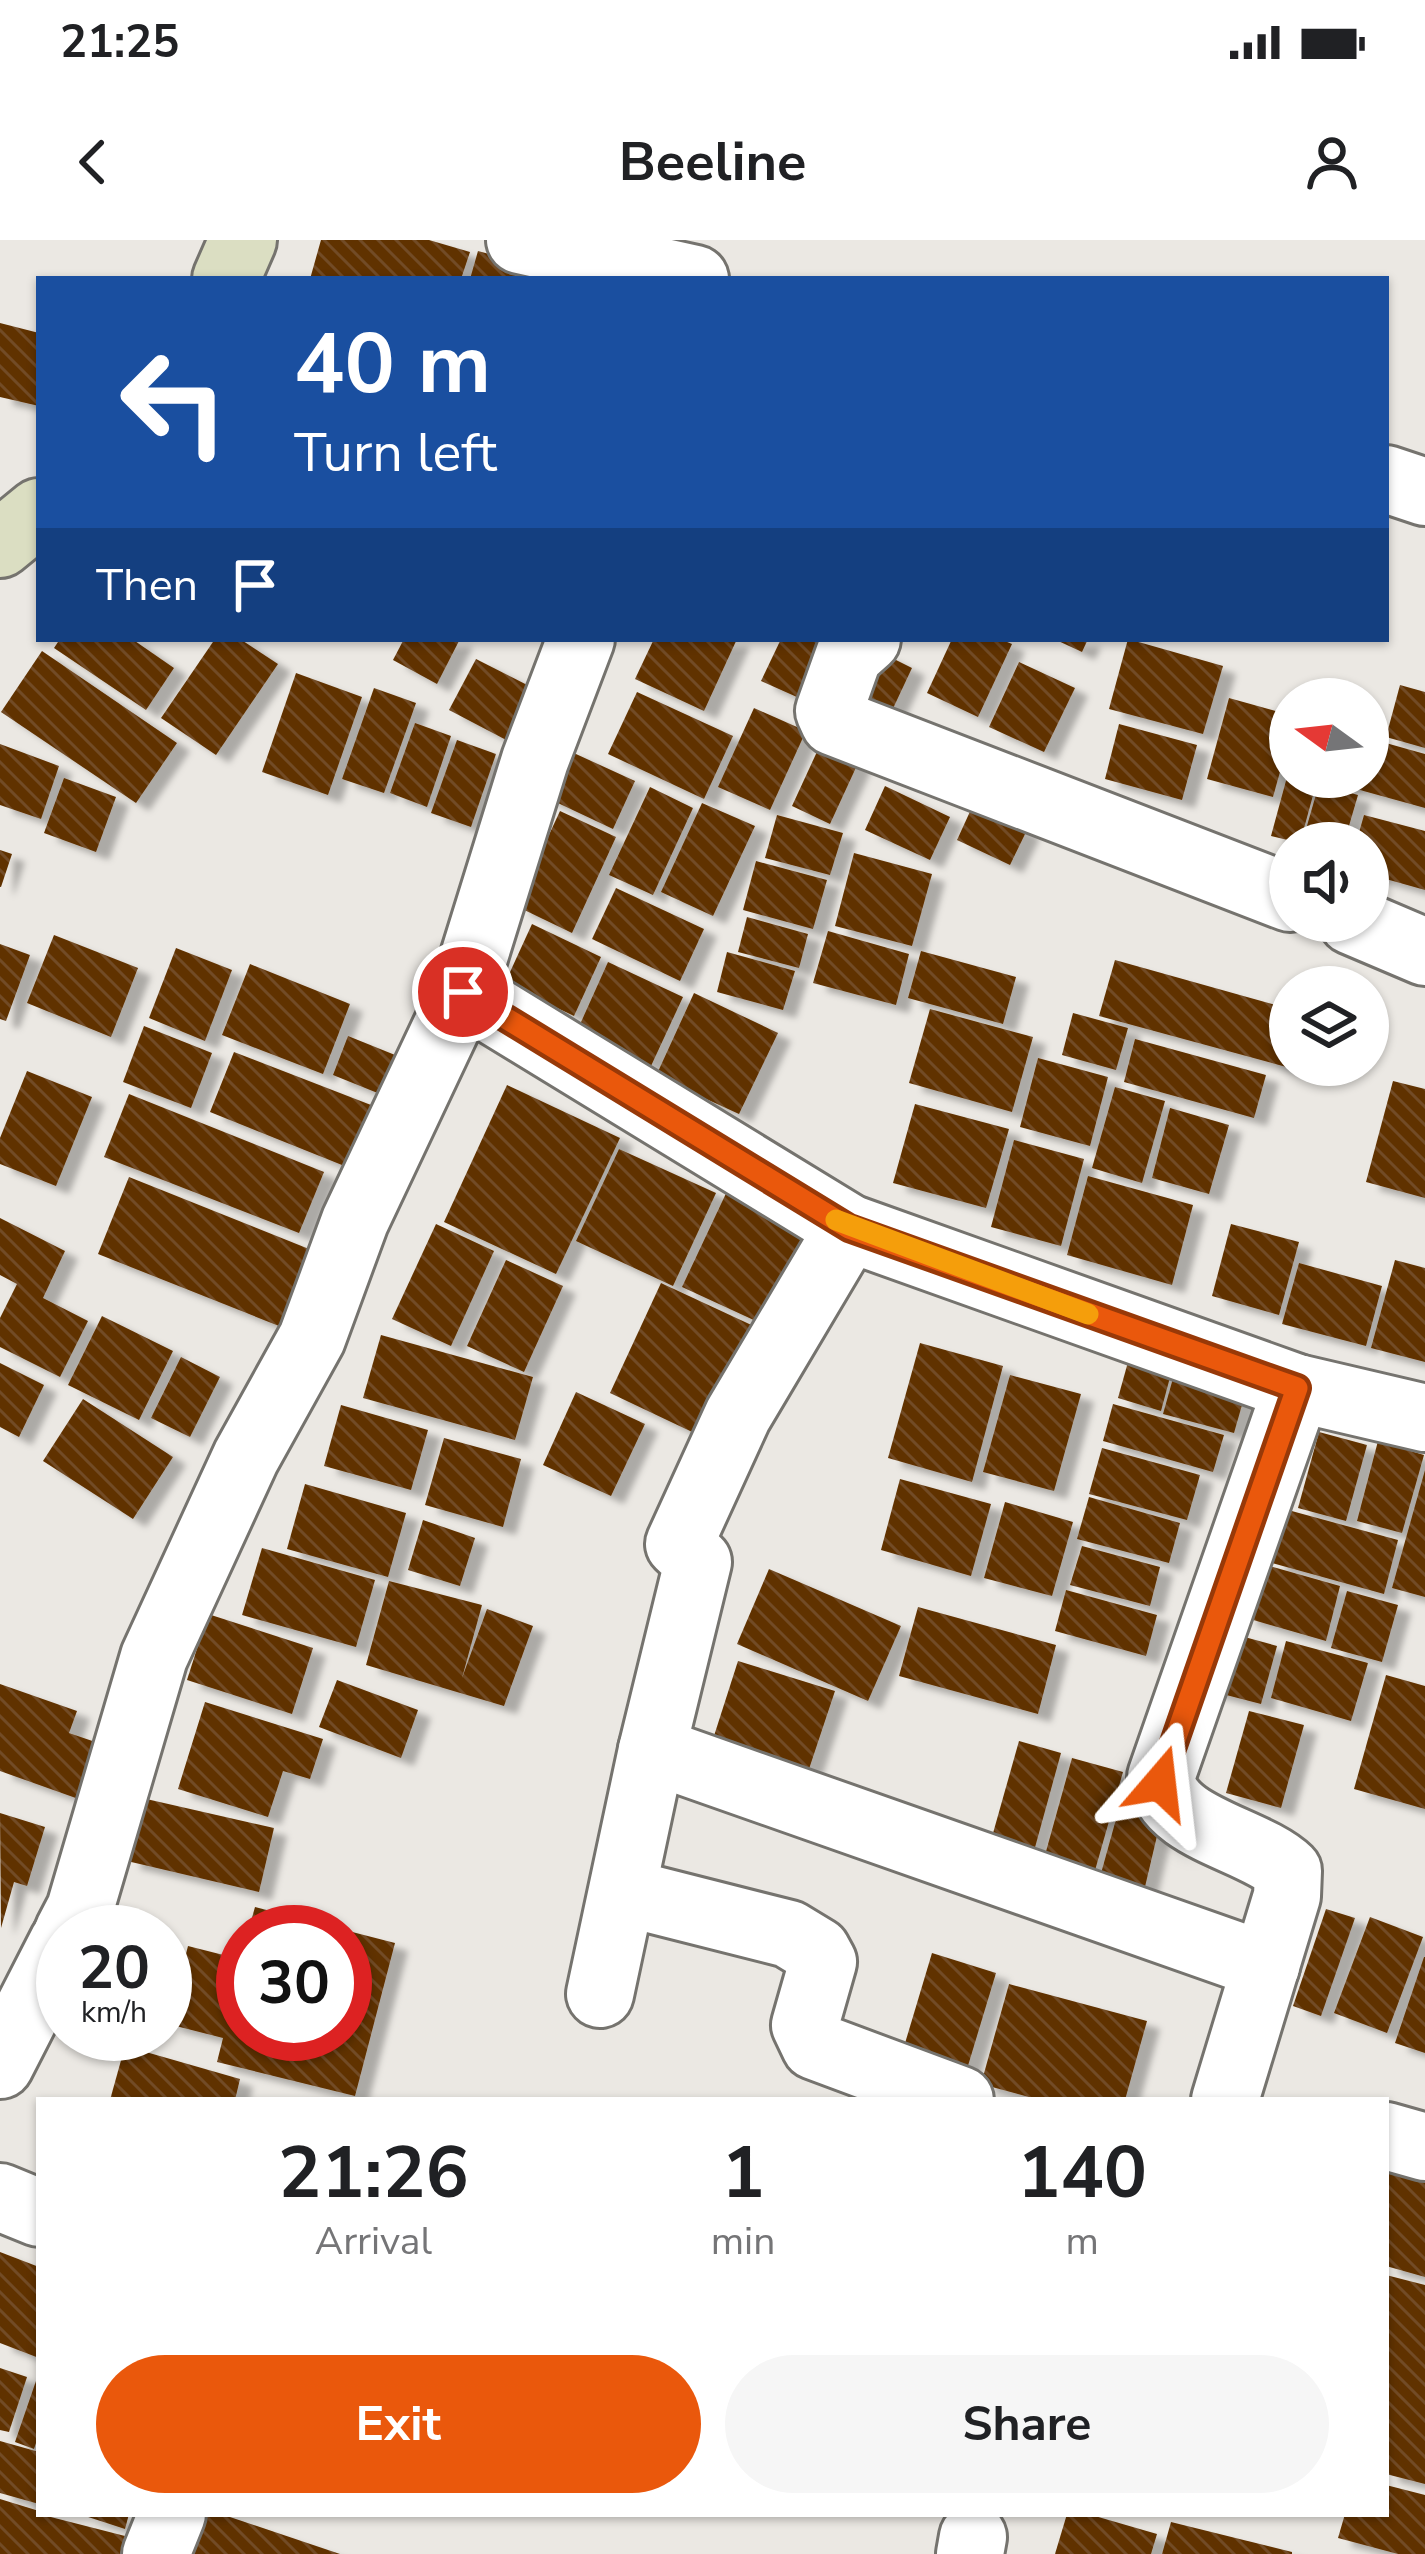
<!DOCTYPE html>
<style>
:root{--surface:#fff;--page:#f6f6f6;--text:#202124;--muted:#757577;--accent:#ea580c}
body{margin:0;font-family:"Nunito Sans",sans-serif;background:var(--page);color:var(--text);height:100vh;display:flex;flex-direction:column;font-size:45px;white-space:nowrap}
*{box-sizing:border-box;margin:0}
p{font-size:39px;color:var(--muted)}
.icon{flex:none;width:66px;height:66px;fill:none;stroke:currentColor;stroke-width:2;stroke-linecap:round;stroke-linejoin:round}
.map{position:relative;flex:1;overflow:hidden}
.details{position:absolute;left:36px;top:1857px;width:1353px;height:420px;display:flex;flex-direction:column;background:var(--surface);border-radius:0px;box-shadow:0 3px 9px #0004}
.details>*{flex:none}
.top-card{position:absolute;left:36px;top:36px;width:1353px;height:366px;border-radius:0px;box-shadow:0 3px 9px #0004;background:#1a4fa0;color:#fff;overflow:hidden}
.needle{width:78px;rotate:285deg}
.buttons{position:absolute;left:1269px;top:438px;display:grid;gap:24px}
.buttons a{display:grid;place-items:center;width:120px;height:120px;border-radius:50%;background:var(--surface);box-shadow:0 3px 9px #0004;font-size:60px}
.speed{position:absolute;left:36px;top:1665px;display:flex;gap:24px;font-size:60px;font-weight:700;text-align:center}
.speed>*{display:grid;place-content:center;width:156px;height:156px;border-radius:50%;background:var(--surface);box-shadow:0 3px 9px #0004;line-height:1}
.speed small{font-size:30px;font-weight:400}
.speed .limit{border:18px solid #d22;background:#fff;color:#111}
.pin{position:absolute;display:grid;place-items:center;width:102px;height:102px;color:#fff;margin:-51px;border:6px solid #fff;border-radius:50%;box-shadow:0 3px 12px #0007}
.me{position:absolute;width:132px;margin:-66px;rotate:17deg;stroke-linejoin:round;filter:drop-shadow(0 0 9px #0008)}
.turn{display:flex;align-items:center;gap:42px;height:252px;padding:0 60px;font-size:54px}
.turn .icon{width:156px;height:156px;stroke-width:2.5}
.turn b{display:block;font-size:84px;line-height:102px}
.then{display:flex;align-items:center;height:114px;padding:0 60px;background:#0003;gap:24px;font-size:45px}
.eta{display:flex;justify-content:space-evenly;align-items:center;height:204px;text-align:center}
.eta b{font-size:72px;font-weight:700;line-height:84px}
.action{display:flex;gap:24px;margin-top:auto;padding:24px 60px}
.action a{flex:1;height:138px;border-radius:72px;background:var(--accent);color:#fff;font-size:48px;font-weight:700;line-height:138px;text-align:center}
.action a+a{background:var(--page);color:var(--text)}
.status{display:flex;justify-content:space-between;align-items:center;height:84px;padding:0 60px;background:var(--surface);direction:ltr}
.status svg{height:33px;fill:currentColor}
header{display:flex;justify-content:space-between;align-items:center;height:156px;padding:0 60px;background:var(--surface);font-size:54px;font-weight:700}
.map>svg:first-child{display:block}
.building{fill:url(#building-back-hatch);filter:url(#shadow)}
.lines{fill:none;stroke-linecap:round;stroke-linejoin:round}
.street-casing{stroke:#75736e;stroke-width:72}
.secondary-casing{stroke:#75736e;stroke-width:72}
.street{stroke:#fff;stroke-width:66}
.secondary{stroke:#dbdec2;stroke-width:66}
.route-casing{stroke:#983908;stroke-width:30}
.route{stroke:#ea580c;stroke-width:21}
.slow{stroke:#f59e0b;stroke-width:21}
</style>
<div class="status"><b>21:25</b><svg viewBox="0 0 49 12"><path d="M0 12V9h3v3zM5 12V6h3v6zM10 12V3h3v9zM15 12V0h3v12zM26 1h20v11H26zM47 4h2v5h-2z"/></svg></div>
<header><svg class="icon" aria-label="back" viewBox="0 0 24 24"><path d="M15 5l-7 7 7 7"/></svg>Beeline<svg class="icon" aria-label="person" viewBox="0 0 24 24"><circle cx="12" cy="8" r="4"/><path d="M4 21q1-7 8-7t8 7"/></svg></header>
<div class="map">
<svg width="1425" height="2314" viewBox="0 0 1425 2314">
<defs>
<pattern id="building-back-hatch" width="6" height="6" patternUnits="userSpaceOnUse" patternTransform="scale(3)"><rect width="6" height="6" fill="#603100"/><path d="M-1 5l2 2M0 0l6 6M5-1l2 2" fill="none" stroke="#724c25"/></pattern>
<filter id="shadow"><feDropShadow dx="13" dy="8" stdDeviation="3" flood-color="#0004"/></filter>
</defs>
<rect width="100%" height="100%" fill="#ebe8e3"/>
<g class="building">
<polygon points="321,0 429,0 470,12 461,39 310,39"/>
<polygon points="478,11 567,35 566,39 470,39"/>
<polygon points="0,83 39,93 39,166 0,157"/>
<polygon points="60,399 132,399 174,428 146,470 54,408"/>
<polygon points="215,399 240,399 278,424 216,515 161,478"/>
<polygon points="404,399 460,399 437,444 393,420"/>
<polygon points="654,399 737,399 704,471 635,439"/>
<polygon points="781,399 823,399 817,466 761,441"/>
<polygon points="952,399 1000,399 1012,404 978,477 927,453"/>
<polygon points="1054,399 1088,399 1082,412"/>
<polygon points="1128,399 1223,426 1203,494 1109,469"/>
<polygon points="42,411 177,503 136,563 1,472"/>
<polygon points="882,413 912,428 889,477 858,462"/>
<polygon points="476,419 537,450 510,502 449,470"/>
<polygon points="1019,422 1075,448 1044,512 989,487"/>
<polygon points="296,433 362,457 328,555 262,532"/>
<polygon points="1400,445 1425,452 1425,508 1386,497"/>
<polygon points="374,448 416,463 384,553 342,539"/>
<polygon points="637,452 733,496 704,559 608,514"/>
<polygon points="1229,458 1290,475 1290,496 1273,557 1207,539"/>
<polygon points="754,468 806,491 770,570 718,547"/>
<polygon points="415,483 451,496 427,567 390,553"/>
<polygon points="1119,484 1197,505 1182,560 1105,539"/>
<polygon points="827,490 865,508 830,584 792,566"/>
<polygon points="1368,498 1425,514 1425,568 1331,542 1333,537 1368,537"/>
<polygon points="457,500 496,514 471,587 431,573"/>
<polygon points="0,504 59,526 41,579 0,565"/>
<polygon points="565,509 635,541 613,589 543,556"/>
<polygon points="1287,537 1318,537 1300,603 1271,596"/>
<polygon points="64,538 116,557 96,612 44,593"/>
<polygon points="1319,544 1358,555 1344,603 1302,603"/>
<polygon points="885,546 950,577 930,620 865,590"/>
<polygon points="650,547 693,568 653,655 609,635"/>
<polygon points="702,563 755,586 713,676 661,652"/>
<polygon points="973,565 1027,590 1010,625 957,600"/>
<polygon points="560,571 616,597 572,693 516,666"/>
<polygon points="777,575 843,593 830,635 765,618"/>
<polygon points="1364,575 1425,591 1425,650 1368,634 1368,603 1356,603"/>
<polygon points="0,610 12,614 1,647 0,647"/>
<polygon points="854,613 932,634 912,706 835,686"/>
<polygon points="756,621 827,640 813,689 743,670"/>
<polygon points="616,648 704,689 680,741 592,699"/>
<polygon points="747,677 808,694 799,728 738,712"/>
<polygon points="532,684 601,717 574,776 505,743"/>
<polygon points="828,691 909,714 896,765 813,743"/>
<polygon points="54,695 138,728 111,797 27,763"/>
<polygon points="0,704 30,715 6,781 0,779"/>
<polygon points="176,708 232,730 205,801 149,778"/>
<polygon points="921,711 1016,737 1003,784 908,758"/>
<polygon points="727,712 795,731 783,770 717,752"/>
<polygon points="1115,720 1290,769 1290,828 1099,776"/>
<polygon points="608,722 683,757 651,826 577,791"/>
<polygon points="250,724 350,764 323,834 222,795"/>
<polygon points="694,753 778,793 739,874 656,836"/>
<polygon points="930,769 1033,797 1012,872 909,843"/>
<polygon points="1073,773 1128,788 1116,830 1062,815"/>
<polygon points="144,786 212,813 191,868 123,842"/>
<polygon points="348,796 400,817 385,856 333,835"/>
<polygon points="1135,799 1266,835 1254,878 1124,842"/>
<polygon points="234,812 371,865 347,927 210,872"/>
<polygon points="1038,818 1108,837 1090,906 1020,887"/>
<polygon points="27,831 92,857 56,946 0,924 0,898"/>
<polygon points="1393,841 1425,849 1425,958 1366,942"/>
<polygon points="507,845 620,898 556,1034 444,982"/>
<polygon points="1115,847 1165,861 1142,943 1092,928"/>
<polygon points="129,854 324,932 299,993 104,917"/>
<polygon points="915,864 1009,889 986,968 893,943"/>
<polygon points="1170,868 1229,885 1209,954 1152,938"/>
<polygon points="1014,900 1084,919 1061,1006 991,987"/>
<polygon points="619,909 716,953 673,1046 576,1001"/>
<polygon points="1088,936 1193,965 1172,1045 1067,1015"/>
<polygon points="129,937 314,1011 284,1088 98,1014"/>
<polygon points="729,947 820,990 773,1089 682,1047"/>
<polygon points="0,978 65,1011 43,1058 88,1081 60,1137 0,1107 0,1078 17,1044 0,1035"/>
<polygon points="436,984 494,1011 451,1106 392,1079"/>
<polygon points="1231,984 1299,1002 1279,1075 1212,1056"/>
<polygon points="506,1020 563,1046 524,1132 467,1106"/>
<polygon points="1395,1020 1425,1028 1425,1122 1371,1108"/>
<polygon points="1299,1023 1382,1046 1366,1106 1282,1084"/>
<polygon points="661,1043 760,1089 709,1200 610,1153"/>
<polygon points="102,1076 173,1111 139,1180 68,1145"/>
<polygon points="381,1095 533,1137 515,1200 363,1158"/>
<polygon points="920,1103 1003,1126 972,1242 888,1218"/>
<polygon points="1133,1104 1176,1115 1161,1171 1118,1158"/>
<polygon points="181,1117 220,1137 190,1197 151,1178"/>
<polygon points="0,1123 44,1145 19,1197 0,1187"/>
<polygon points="1177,1124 1248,1144 1234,1193 1163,1174"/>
<polygon points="1010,1135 1081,1154 1054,1251 983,1232"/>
<polygon points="576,1152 645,1184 611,1256 543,1225"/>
<polygon points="83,1159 173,1217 133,1279 43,1221"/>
<polygon points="1113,1164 1224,1195 1213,1232 1103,1201"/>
<polygon points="341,1165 428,1190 411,1250 324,1226"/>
<polygon points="1319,1192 1367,1205 1346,1281 1298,1268"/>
<polygon points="444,1198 521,1219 503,1287 425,1265"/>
<polygon points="1378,1201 1424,1215 1402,1293 1357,1281"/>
<polygon points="1102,1208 1200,1235 1187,1280 1089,1254"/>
<polygon points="1425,1230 1425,1357 1392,1348"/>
<polygon points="900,1239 991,1264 971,1336 881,1310"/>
<polygon points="305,1244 406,1273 388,1337 287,1309"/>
<polygon points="1089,1257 1180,1283 1169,1323 1077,1299"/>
<polygon points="1005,1262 1073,1282 1052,1356 984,1338"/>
<polygon points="1288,1270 1398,1300 1384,1354 1272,1323"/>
<polygon points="423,1280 475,1298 460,1346 408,1330"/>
<polygon points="1082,1306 1160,1327 1150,1366 1070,1345"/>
<polygon points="262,1308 375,1340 356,1407 242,1375"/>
<polygon points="1259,1323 1340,1346 1326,1401 1243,1377"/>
<polygon points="769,1329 901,1386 868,1461 737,1404"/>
<polygon points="389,1341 482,1365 462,1438 487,1369 533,1386 504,1466 366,1425"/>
<polygon points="1066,1350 1157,1375 1146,1416 1055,1391"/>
<polygon points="1347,1351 1398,1365 1382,1422 1331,1408"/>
<polygon points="918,1367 1056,1405 1038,1474 899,1436"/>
<polygon points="208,1374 313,1408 292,1474 187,1440"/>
<polygon points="1219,1390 1277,1406 1261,1464 1203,1449"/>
<polygon points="1286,1401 1368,1423 1351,1481 1271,1458"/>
<polygon points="738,1421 835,1451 809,1529 713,1499"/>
<polygon points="1386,1435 1425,1446 1425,1569 1354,1549"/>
<polygon points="337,1440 418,1470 401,1518 319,1487"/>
<polygon points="0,1444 77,1471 69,1493 107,1506 87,1562 0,1531"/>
<polygon points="205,1462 323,1499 310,1539 283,1531 268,1577 178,1549"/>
<polygon points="1249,1471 1304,1485 1281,1568 1226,1553"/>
<polygon points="1019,1501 1061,1513 1031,1622 988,1611"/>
<polygon points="1072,1518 1123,1532 1090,1648 1040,1633"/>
<polygon points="1123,1554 1147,1560 1161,1579 1140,1668 1095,1655"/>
<polygon points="142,1558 274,1588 259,1652 127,1621"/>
<polygon points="0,1573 45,1587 27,1646 14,1642 1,1688"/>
<polygon points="255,1667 395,1703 355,1856 217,1822 223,1798 168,1784 188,1706 243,1720 243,1794 345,1794 345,1692 248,1692"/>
<polygon points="1326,1669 1355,1678 1321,1776 1293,1766"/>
<polygon points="1370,1677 1423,1697 1387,1793 1334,1773"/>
<polygon points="932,1713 996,1733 964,1839 900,1820"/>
<polygon points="1424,1717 1425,1717 1425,1813 1395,1803"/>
<polygon points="1009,1744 1147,1781 1125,1860 1040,1860 981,1844"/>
<polygon points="125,1806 240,1839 235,1860 110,1860"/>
<polygon points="1386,1923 1425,1934 1425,2037 1386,2026"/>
<polygon points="0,2012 39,2027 39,2118 0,2103"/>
<polygon points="1386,2035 1425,2045 1425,2244 1386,2234"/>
<polygon points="0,2128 27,2137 9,2192 0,2190"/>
<polygon points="38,2135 39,2194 34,2209 15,2202"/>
<polygon points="0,2201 39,2212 39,2264 0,2253"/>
<polygon points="1386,2245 1425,2255 1425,2314 1398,2314 1338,2298 1345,2274 1386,2274"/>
<polygon points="0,2259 39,2271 39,2274 125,2296 120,2314 0,2314"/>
<polygon points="79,2274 129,2274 125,2289"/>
<polygon points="197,2274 221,2274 340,2314 184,2314"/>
<polygon points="1067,2274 1088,2274 1157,2294 1151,2314 1055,2314"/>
<polygon points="1171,2282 1292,2312 1292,2314 1162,2314"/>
</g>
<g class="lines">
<defs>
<g id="street">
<polyline points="520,0 695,39"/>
<polyline points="1386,239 1425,252"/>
<polyline points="867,399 849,415 829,471 834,482 1290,658"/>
<polyline points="1352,681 1425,712"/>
<polyline points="463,752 849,988 1297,1148 1425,1178"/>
<polyline points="849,988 738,1175 679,1304 698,1322 652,1510 1266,1726"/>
<polyline points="623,1652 789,1694 817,1711 823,1722 805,1785 815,1806 960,1860"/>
<polyline points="68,1692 80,1669 154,1417 246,1217 312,1098 355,981 463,752 535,520 581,399"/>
<polyline points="600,1754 652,1510"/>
<polyline points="0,1825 63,1702"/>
<path d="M1225 1860 1287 1656 1288 1631C1255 1599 1165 1588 1161 1537L1297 1148"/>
<polyline points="1386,1896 1425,1907"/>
<polyline points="0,1957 39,1973"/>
<polyline points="156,2314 172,2274"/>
<polyline points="970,2314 973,2297"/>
</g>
<g id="secondary">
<polyline points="226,39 243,0"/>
<polyline points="0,304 39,272"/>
</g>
</defs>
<use href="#street" class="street-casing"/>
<use href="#secondary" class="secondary-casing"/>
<use href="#street" class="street"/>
<use href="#secondary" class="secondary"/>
</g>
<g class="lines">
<defs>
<polyline id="route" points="463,752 849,988 1297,1148 1160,1543"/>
</defs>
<use href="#route" class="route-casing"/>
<use href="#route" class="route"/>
<polyline class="slow" points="836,980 1088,1074"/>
</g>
</svg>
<div class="buttons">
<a><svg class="needle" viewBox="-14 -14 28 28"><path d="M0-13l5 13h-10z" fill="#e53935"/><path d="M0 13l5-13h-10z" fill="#757577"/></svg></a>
<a><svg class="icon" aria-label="sound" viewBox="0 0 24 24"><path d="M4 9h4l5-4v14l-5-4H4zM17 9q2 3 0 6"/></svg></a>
<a><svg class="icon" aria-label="layers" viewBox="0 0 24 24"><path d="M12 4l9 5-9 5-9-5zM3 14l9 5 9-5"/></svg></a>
</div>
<div class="speed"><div>20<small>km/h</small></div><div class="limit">30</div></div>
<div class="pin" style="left:463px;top:752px;background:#d93025"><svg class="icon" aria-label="arrive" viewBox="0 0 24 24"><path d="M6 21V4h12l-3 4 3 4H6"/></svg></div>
<svg class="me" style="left:1160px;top:1543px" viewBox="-20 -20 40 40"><path d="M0-17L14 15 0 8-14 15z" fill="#ea580c" stroke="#fff" stroke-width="4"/></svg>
<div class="top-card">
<div class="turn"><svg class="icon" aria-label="left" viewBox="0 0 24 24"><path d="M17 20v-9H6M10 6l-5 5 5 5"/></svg><div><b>40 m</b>Turn left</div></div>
<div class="then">Then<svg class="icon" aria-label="arrive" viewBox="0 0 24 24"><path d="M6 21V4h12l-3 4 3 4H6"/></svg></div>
</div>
<section class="details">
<div class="eta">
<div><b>21:26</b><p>Arrival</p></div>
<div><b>1</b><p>min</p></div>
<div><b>140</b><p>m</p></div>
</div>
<div class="action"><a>Exit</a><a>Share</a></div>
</section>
</div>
